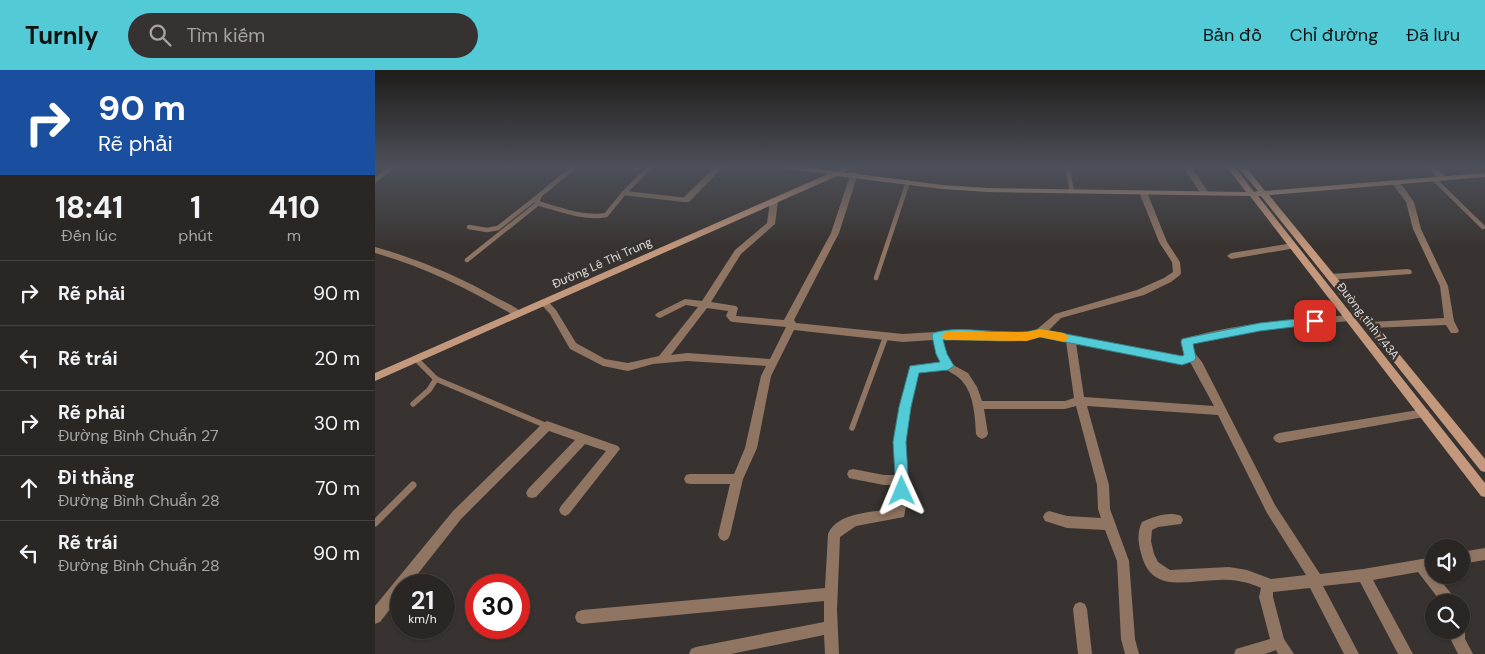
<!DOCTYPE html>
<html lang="vi">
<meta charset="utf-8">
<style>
:root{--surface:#2a2624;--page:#363231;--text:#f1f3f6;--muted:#a5a5a6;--line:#464341;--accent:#52cbd7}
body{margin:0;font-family:"DM Sans",sans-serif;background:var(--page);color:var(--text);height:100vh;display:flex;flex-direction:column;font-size:19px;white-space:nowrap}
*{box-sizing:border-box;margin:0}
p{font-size:16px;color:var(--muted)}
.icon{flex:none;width:28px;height:28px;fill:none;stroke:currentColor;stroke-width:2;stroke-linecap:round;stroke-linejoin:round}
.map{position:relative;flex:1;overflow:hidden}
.details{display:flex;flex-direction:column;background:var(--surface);width:375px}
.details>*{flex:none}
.top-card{background:#1a4fa0;color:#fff;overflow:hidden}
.buttons{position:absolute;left:1050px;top:469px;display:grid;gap:10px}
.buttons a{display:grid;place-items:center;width:45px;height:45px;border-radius:50%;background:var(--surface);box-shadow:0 1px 4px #0004,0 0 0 1px var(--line);font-size:25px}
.speed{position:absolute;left:15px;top:504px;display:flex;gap:10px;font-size:25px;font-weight:700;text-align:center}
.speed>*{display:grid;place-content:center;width:65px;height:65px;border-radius:50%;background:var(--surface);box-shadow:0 1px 4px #0004,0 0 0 1px var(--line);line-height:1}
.speed small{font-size:12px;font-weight:400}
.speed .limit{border:8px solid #d22;background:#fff;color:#111}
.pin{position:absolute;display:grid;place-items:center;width:42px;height:42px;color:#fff;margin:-21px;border-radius:10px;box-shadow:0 2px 8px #0006}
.me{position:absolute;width:55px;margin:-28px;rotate:359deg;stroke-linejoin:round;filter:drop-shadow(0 0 4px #0008)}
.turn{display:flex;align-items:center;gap:18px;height:105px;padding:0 15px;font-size:22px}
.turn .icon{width:65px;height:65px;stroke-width:2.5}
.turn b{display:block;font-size:35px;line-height:42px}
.eta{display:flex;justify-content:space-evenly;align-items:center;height:85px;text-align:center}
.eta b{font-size:30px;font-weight:700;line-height:35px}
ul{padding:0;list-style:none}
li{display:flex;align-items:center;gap:15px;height:65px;padding:0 15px;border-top:1px solid var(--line)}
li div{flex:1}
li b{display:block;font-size:19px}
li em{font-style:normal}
header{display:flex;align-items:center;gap:30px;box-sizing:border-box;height:70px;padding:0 25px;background:var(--accent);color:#111}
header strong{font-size:24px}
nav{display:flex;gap:28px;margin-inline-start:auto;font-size:18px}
.search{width:350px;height:45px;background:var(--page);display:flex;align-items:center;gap:12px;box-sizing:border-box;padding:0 18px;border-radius:28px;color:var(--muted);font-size:19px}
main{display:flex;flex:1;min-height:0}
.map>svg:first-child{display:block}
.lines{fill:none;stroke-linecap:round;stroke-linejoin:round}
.lane-far2{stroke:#907563;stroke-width:4.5}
.lane-far1{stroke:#907563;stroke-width:5.5}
.lane{stroke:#907563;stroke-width:7}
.street{fill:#907563;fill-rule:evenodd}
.secondary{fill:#c4987c;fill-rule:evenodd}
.route{fill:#52cbd7;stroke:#35848c}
.slow{fill:#f59e0b}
.labels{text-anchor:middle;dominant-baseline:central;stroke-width:5;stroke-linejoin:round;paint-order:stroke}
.street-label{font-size:12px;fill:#dfdddb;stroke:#383330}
</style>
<header>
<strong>Turnly</strong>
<div class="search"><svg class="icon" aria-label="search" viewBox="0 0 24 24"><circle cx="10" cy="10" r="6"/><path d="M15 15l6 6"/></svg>Tìm kiếm</div>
<nav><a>Bản đồ</a><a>Chỉ đường</a><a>Đã lưu</a></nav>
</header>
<main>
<section class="details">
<div class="top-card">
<div class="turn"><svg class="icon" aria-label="right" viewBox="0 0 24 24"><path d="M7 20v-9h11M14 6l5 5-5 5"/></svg><div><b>90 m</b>Rẽ phải</div></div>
</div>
<div class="eta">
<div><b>18:41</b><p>Đến lúc</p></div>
<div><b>1</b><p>phút</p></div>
<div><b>410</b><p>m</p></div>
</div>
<ul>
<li><svg class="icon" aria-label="right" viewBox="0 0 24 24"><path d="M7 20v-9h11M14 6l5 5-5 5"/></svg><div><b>Rẽ phải</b></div><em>90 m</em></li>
<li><svg class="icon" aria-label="left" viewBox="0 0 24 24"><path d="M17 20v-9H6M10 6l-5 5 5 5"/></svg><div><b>Rẽ trái</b></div><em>20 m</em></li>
<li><svg class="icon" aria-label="right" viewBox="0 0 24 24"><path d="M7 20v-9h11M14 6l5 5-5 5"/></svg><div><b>Rẽ phải</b><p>Đường Bình Chuẩn 27</p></div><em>30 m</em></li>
<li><svg class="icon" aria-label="ahead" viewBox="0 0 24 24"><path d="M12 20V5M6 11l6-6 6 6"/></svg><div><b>Đi thẳng</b><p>Đường Bình Chuẩn 28</p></div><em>70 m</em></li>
<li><svg class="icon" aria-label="left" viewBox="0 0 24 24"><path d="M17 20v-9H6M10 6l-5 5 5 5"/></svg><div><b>Rẽ trái</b><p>Đường Bình Chuẩn 28</p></div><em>90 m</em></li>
</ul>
</section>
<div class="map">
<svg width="1110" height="584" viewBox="0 0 1110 584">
<rect width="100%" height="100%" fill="#383330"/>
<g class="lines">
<g class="lane-far2">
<polyline points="275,97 249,123 311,130"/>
<polyline points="692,97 697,121"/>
<polyline points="1059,109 1108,157"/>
<path d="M162 133C184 139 208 149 231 145L249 123"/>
<polyline points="94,157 112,160 123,158 165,125"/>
<polyline points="92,190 161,135 165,125 199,97"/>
<polyline points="501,208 533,112"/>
</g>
<g class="lane-far1">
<polyline points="61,309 172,356"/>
<polyline points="38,334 54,320 61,309 41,289"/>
<polyline points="477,358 511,266"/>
</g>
<polyline class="lane" points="0,453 38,415"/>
<g class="street">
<polygon points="13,97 22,97 0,113 0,107"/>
<polygon points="340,97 348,97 314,132 308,132 308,128"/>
<polygon points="470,97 480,97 463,105 459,103"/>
<polygon points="808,97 816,97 834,123 833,125 827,125"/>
<polygon points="1054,97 1062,97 1071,108 1070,110 1064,110"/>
<path d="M476 102H479L483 104 464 163 419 250 421 253 528 264 592 260 652 262 660 261 680 244 762 220 789 208 798 202 797 192 784 172 764 122 768 120 772 122 792 172 805 192 806 203 805 205 796 212 769 225 686 248 673 261 807 286H809L806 272 808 269C861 253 918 250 974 245L977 246 979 248 974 251 885 260 816 274 819 282 827 292 900 435 945 504 988 499 1059 487V499L1057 500 1059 505H1061L1079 527 1080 532H1066L1043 502 998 510 1038 584H1023L985 512 948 516 984 584H969L935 518 898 522V527L909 569 919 584H903L901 580 890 584H859L861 579 895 569 884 527 886 518C873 512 858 509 844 510 813 510 776 525 766 483 763 472 762 462 767 452 779 447 793 441 806 446L808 450 806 454 783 457 777 460 776 471 779 484 783 492 795 500 854 497 872 500 896 509 931 505 892 443 843 345 712 336 734 415 735 439 754 491 760 569 764 584H750L746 569 742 491 730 460 692 458 670 451 668 447 670 443 674 441 692 446 726 448 723 439 722 415 701 336 690 339H609L613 364 611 367 607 369 603 367 601 364C600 346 599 321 584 308 580 304 575 303 571 299L543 302 530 364 533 425 529 447 481 456 465 467 462 540 464 584H450L449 565 356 584H314L316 579 321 577 449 552V531L207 554 202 552 200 547 202 542 207 540 450 518 453 464C463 441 499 443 520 438L521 415H509L478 409 474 408 472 404 474 400 478 399 509 405H521L519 364 534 299 535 296 539 295 566 292 558 270 528 272 419 260 396 306 382 378 368 409 355 465 353 469 349 471 345 469 343 465 355 414H315L311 413 309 409 311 405 315 404H359L370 378 386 306 391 296 312 291 278 294 253 301 228 296 195 279 175 244 164 232 166 230H172L181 240 201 273 230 289 253 293 284 286 323 237 311 235 285 248 282 247 280 245 282 243 310 229 327 231 360 180 392 153 395 131 399 129 403 131 400 154 366 184 336 232 361 236 363 238 361 246 409 250 456 163ZM332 238 353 241 351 246 355 251 358 252 411 257 395 289 312 283 296 285ZM666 267 691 271 699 328 690 331H607L602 317 593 303 580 296 574 289 567 269 592 268 652 270ZM701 273 807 294 815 292 839 336 709 327Z"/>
<polygon points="1018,111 1024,111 1039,132 1046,159 1073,216 1079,251 1084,261 1082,263 1076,263 1071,255 995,258 990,255 995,252 1069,248 1065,216 1038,159 1031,132 1017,113"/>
<polygon points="918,173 922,176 921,178 856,189 852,186 856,183"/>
<path d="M0 177C43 189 83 206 122 228 130 232 142 237 148 244L143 247 140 246C95 220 50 197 0 183Z"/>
<polygon points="1033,199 1036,200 1037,202 1036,204 955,210 951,207 955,204"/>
<polygon points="1049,339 1053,340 1054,343 1053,346 1049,347 904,373 900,371 898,368 900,365 904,363"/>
<polygon points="172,351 243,376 245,379 194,444 190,446 186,444 184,440 186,436 231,381 210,374 161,427 157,428 153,427 151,423 153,419 200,370 174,361 86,449 34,515 26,515 26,525 5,552 0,554 0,536 78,441 168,353"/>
<polygon points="1110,478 1110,490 1086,494 1086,482"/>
<polygon points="705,532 710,534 712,539 717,584 703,584 698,539 700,534"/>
<polygon points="1086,554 1090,560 1090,569 1098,584 1083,584 1076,570 1076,560 1086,560"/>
</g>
<polygon class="secondary" points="409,97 429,97 567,115 613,118 871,122 852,97 860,97 879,122 883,121 863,97 871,97 890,121 1110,103 1110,107 894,125 1110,389 1110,402 1106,401 886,126 883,126 1110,413 1110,427 1106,426 875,126 613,122 567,119 462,106 0,311 0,303 453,104 413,99"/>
</g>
<linearGradient id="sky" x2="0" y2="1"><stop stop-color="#1f1c1a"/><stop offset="0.54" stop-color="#4d5059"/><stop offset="1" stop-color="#4d5059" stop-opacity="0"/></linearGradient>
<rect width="1110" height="179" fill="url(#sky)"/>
<path class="route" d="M940 247 945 251 943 254 885 261 818 274 821 288 819 291 807 295 665 267C638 275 598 268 568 270L572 284 579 296 573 300 544 303 536 337 531 372 534 421 532 425 527 427 523 425 521 421 518 372 524 337 535 296 565 292 561 284 557 266 558 263C592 253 631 269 665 259L807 286 809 285 806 272 807 269 816 267 885 253Z"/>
<polygon class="slow" points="665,259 689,263 694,267 689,272 665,267 652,271 571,270 566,266 571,262 652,262"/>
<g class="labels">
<g class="street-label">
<text transform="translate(227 193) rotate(-24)">Đường Lê Thị Trung</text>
<text transform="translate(993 251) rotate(52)">Đường tỉnh 743A</text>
</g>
</g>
</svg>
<div class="buttons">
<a><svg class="icon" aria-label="sound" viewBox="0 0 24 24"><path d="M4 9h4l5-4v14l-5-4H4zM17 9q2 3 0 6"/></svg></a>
<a><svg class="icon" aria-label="search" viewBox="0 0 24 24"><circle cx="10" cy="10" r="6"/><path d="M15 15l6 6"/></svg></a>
</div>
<div class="speed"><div>21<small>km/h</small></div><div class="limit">30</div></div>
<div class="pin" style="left:940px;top:251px;background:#d93025"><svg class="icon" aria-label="arrive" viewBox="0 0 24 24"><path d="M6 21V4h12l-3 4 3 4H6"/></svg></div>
<svg class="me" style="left:527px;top:421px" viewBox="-20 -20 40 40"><path d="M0-17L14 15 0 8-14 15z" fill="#52cbd7" stroke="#fff" stroke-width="4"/></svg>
</div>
</main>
